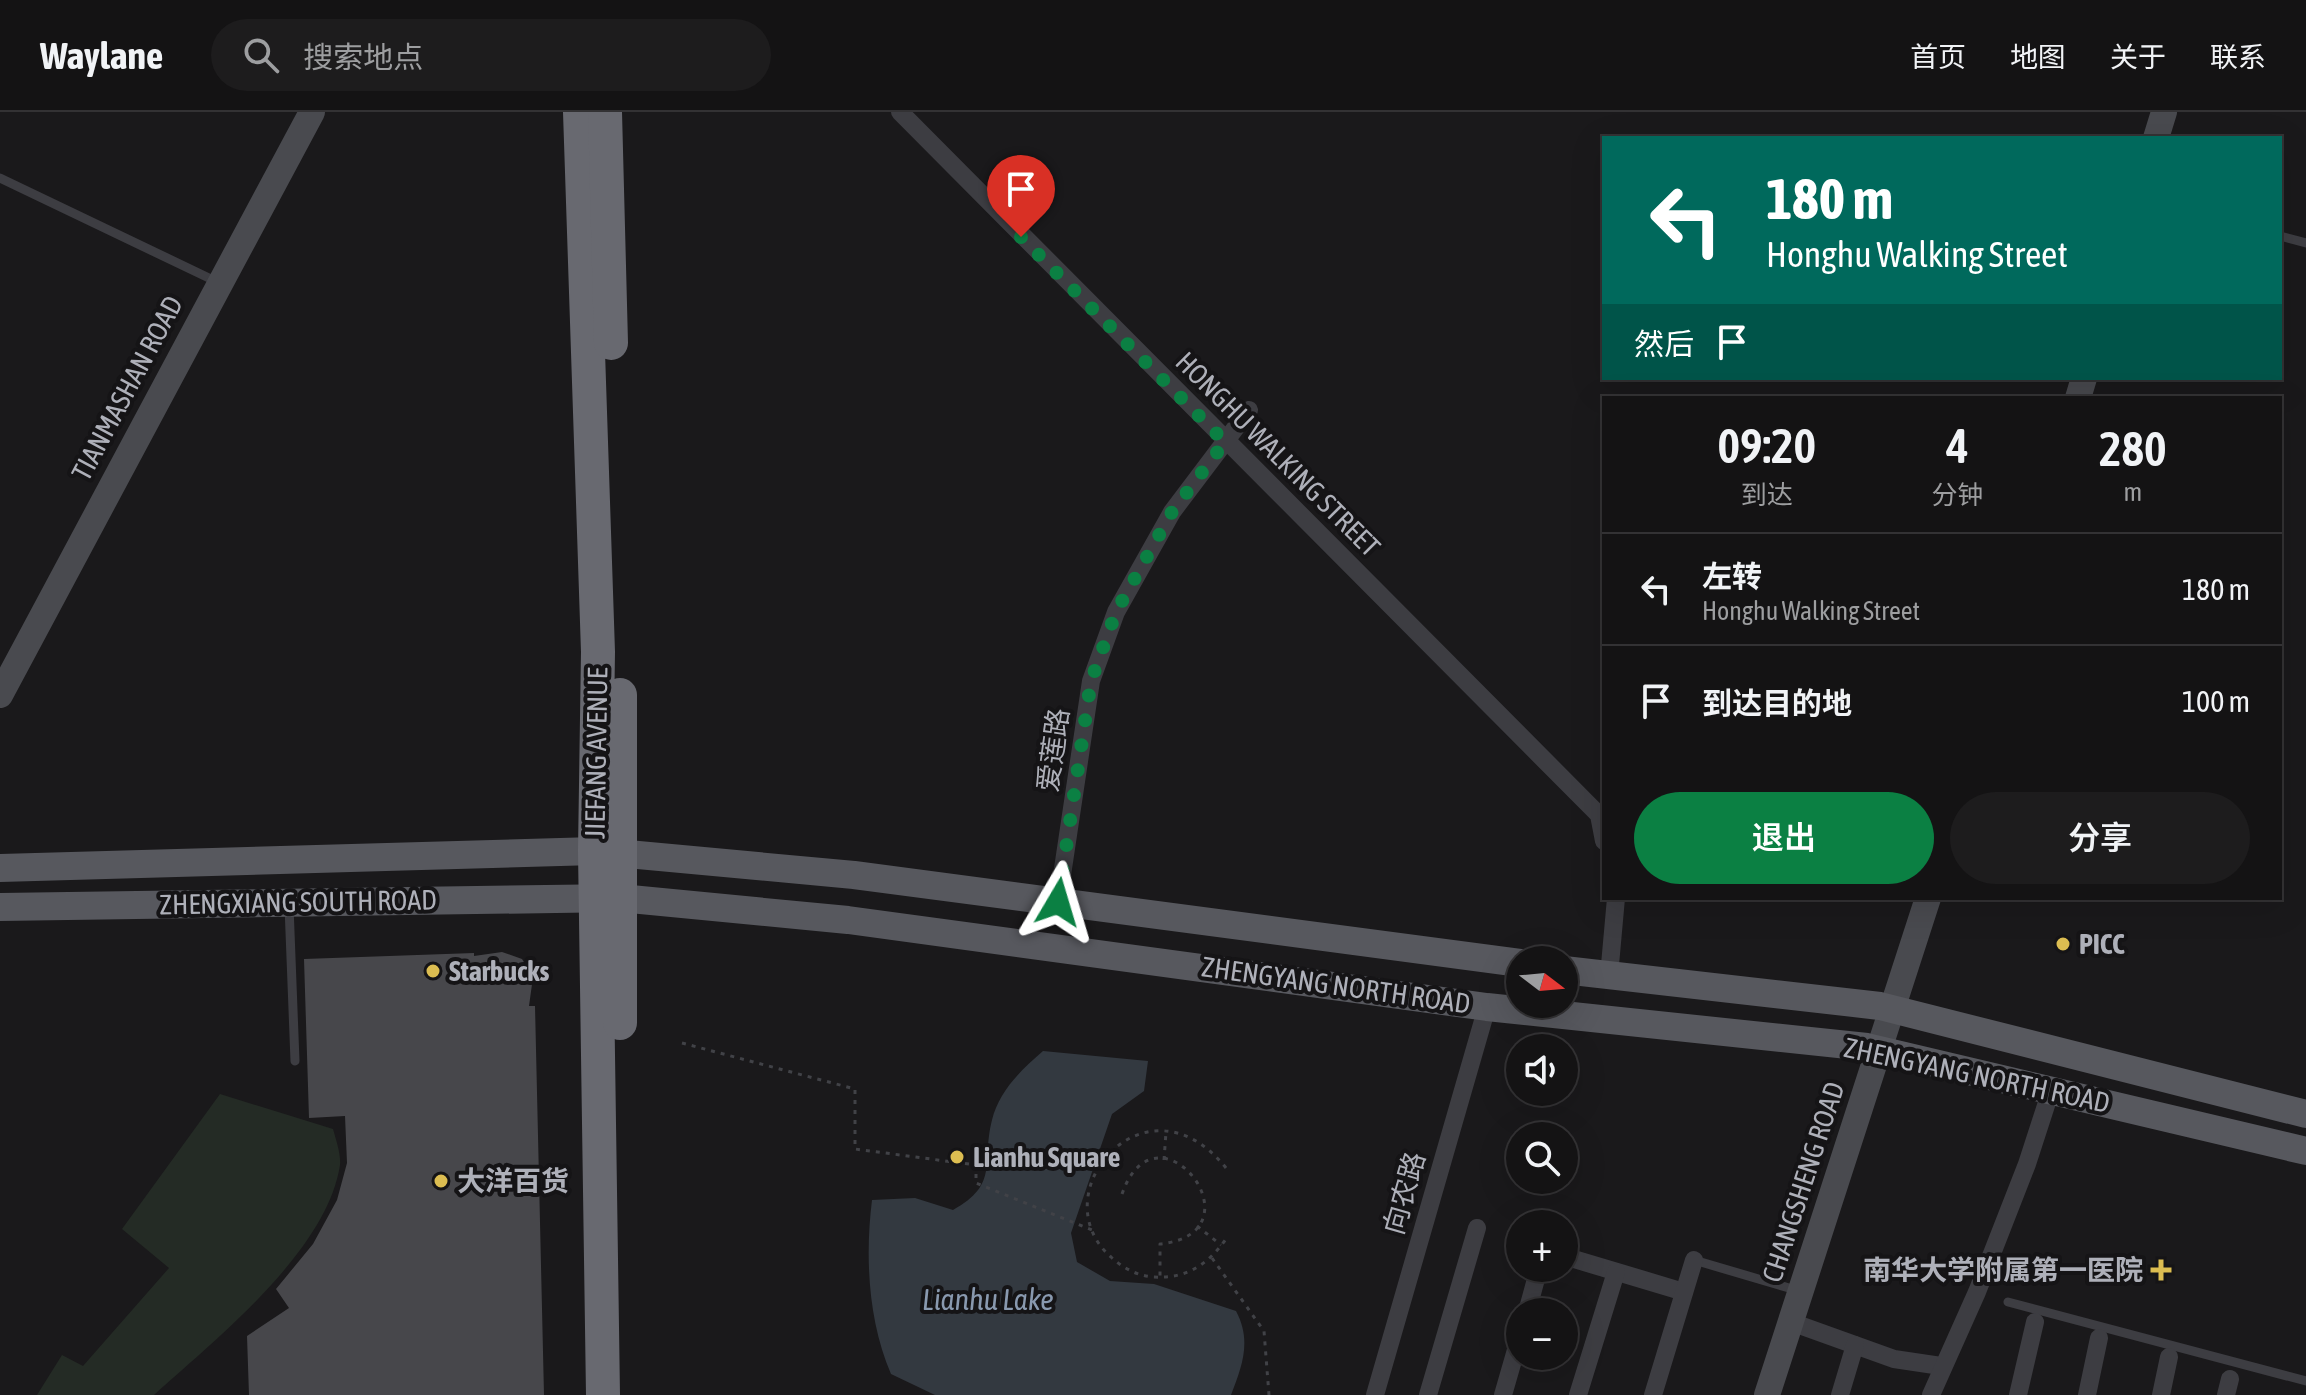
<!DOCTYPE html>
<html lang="zh">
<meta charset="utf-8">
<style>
:root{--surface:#141314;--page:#1d1c1d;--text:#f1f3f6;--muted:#9d9ea0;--line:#333234;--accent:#0b8043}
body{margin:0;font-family:"Asap Condensed","Noto Sans SC",sans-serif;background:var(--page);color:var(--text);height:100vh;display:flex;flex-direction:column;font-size:30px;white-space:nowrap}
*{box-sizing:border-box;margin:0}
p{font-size:26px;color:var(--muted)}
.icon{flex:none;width:44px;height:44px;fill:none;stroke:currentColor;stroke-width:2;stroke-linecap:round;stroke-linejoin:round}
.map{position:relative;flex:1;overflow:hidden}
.details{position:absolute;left:1602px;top:284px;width:680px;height:504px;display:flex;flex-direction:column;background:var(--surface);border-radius:0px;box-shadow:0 8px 32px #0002,0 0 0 2px var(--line)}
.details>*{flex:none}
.hud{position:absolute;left:1602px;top:24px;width:680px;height:244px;border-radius:0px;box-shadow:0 8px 32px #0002,0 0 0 2px var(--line);background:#00695c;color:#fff;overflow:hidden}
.needle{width:52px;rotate:106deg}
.buttons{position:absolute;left:1506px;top:834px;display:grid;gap:16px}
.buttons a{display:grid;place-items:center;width:72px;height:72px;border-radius:50%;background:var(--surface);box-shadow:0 8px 32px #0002,0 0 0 2px var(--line);font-size:40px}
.pin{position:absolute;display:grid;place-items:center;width:68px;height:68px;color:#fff;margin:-82px -34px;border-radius:50% 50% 50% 0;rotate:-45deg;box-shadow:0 0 8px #0007}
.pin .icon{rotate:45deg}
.me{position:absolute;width:88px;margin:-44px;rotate:7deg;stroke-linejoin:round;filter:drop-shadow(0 0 6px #0008)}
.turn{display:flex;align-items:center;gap:28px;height:168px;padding:0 32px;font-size:36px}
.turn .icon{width:104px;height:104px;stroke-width:2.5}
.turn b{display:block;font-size:56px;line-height:68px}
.then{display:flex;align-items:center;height:76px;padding:0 32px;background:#0003;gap:16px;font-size:30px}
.eta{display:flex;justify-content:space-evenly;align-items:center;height:136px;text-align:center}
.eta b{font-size:48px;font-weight:600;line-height:56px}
.action{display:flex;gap:16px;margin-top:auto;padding:16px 32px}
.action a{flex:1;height:92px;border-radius:48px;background:var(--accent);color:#fff;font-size:32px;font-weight:600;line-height:92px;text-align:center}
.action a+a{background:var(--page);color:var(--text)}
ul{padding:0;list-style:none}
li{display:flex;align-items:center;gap:24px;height:112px;padding:0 32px;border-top:2px solid var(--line)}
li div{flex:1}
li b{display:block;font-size:30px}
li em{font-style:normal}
header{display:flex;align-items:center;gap:48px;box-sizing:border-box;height:112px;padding:0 40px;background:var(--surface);border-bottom:2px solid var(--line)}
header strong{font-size:38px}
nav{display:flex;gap:44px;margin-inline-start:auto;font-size:28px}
.search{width:560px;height:72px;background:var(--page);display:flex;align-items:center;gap:20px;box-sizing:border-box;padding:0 28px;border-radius:44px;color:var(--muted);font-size:30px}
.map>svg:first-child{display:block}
.green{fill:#242b25}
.water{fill:#333940}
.building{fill:#47474b}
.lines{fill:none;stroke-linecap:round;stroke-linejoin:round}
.path{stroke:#414247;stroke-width:3;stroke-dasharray:4 6;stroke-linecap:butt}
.lane{stroke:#3d3d42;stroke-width:9}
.street{stroke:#3d3d42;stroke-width:18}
.secondary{stroke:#494a4f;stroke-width:26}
.primary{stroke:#57585e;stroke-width:28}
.highway{stroke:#686970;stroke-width:34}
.route{stroke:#0b8043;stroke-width:14;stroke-dasharray:0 25.2}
.poi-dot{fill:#dcbd51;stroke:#151416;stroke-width:3}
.labels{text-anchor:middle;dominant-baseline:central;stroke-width:8;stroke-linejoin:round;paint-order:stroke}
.street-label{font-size:28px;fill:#aeb0b9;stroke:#151416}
.poi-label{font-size:28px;font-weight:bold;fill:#aeb0b9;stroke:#151416;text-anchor:start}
.water-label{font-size:30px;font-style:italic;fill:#8999af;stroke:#151416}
</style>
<header>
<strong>Waylane</strong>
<div class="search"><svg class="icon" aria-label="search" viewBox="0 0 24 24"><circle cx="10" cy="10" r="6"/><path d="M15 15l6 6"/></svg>搜索地点</div>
<nav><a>首页</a><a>地图</a><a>关于</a><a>联系</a></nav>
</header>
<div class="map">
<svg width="2306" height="1283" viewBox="0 0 2306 1283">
<rect width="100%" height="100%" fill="#1a191b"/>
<path class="green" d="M220 982 333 1017C336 1028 341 1042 340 1053 327 1139 216 1227 154 1283H37L62 1243 83 1254 169 1156 122 1117Z"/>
<path class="water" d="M1043 939 1148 949 1144 979 1112 1002 1071 1121 1077 1150 1110 1169 1154 1172 1236 1199C1252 1229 1242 1254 1231 1283H935L891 1262C868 1209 865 1144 872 1088L915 1086 953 1098C1000 1072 981 1051 992 1008 999 979 1021 958 1043 939Z"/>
<polygon class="building" points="502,840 522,847 533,865 529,894 535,894 544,1283 249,1283 247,1224 289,1196 276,1177 313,1132 337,1088 347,1051 345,1004 309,1006 304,847 474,841 474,844"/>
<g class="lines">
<g class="path">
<polyline points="682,931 855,977 855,1037 976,1053 976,1071 1092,1118"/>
<polyline points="1164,1048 1166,1020"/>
<path d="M1226 1056C1146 956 1039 1082 1111 1145 1123 1156 1137 1164 1154 1165 1187 1167 1208 1152 1226 1127"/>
<path d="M1122 1082C1157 982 1265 1121 1160 1132V1165"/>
<polyline points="1197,1114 1221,1133"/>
<polyline points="1212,1146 1264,1219 1269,1283"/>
</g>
<g class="lane">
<polyline points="0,66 211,167"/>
<polyline points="2280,124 2306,131"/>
<polyline points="289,794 295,949"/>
<polyline points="1694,1148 1789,1176"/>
<polyline points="2008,1190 2306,1269"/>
</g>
<g class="street">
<polyline points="900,0 1599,703 1604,729"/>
<polyline points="1058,790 1091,569 1116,500 1172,400 1249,298"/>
<polyline points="1609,864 1616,786"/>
<polyline points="1564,1144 1684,1180"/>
<polyline points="1527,1200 1539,1156"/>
<polyline points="1791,1210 1894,1247 1941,1254"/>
<polyline points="1375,1283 1487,895"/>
<polyline points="1428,1283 1477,1116"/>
<polyline points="1503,1283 1520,1224"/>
<polyline points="1578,1283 1616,1160"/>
<polyline points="1653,1283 1694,1148"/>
<polyline points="1840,1283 1855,1233"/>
<polyline points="1931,1283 1977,1180 2027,1052 2051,978"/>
<polyline points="2018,1283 2035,1210"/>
<polyline points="2087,1283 2099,1226"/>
<polyline points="2161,1283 2169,1245"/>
<polyline points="2226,1283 2230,1267"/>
</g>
<g class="secondary">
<polyline points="2156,26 2164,0"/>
<polyline points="2078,286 2084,266"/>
<polyline points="0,583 312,0"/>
<polyline points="1767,1283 1928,786"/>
</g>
<g class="primary">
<polyline points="0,756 595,739 854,763 1520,851"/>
<polyline points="0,795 620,786 848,808 1487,895 1867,935 2306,1039"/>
<polyline points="1564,858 1880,894 2306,1002"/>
</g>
<g class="highway">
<polyline points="580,0 598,540 595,739 603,1283"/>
<polyline points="605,0 611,231"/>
<polyline points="620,583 620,911"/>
</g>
</g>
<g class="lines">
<polyline class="route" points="1021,125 1225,330 1172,400 1116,500 1091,569 1058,790"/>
</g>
<g class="poi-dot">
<circle cx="2063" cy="832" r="8"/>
<circle cx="433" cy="859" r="8"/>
<circle cx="957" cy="1045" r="8"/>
<circle cx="441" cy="1069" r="8"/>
<path d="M2157 1146h8v8h8v8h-8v8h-8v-8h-8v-8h8z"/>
</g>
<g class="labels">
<g class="street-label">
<text transform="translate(127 276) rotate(-62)">TIANMASHAN ROAD</text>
<text transform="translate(1278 342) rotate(45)">HONGHU WALKING STREET</text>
<text transform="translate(1053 638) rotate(-82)">爱莲路</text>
<text transform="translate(596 641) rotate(-89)">JIEFANG AVENUE</text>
<text transform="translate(298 790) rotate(-1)">ZHENGXIANG SOUTH ROAD</text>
<text transform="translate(1336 873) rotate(8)">ZHENGYANG NORTH ROAD</text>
<text transform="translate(1977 963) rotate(12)">ZHENGYANG NORTH ROAD</text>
<text transform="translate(1803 1070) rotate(-72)">CHANGSHENG ROAD</text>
<text transform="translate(1404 1081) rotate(-74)">向农路</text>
</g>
<g class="poi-label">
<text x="2079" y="832">PICC</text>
<text x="449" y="859">Starbucks</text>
<text x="973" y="1045">Lianhu Square</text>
<text x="457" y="1069">大洋百货</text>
<text x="2143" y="1158" text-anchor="end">南华大学附属第一医院</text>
</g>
<g class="water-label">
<text x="988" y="1187">Lianhu Lake</text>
</g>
</g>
</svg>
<div class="buttons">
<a><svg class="needle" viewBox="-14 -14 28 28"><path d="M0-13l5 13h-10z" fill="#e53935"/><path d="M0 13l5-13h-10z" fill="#9d9ea0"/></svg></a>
<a><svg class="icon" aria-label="sound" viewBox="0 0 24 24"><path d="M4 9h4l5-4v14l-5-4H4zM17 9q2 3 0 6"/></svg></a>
<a><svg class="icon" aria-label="search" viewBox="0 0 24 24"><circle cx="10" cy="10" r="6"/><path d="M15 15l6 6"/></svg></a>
<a>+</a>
<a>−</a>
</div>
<div class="pin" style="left:1021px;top:125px;background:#d93025"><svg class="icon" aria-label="arrive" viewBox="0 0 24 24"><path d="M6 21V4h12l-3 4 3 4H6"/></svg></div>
<svg class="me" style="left:1058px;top:790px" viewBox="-20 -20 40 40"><path d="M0-17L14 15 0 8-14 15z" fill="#0b8043" stroke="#fff" stroke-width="4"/></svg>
<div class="hud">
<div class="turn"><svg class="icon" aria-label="left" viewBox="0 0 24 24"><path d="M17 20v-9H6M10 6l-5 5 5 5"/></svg><div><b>180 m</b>Honghu Walking Street</div></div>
<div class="then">然后<svg class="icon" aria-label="arrive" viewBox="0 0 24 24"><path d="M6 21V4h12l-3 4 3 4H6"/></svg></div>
</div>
<section class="details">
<div class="eta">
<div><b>09:20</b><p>到达</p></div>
<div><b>4</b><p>分钟</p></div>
<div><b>280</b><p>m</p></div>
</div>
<ul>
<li><svg class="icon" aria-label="left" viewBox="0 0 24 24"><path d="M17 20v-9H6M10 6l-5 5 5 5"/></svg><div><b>左转</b><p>Honghu Walking Street</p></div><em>180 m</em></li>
<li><svg class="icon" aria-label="arrive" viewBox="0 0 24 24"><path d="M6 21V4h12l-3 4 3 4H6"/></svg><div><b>到达目的地</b></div><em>100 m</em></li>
</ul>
<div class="action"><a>退出</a><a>分享</a></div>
</section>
</div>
